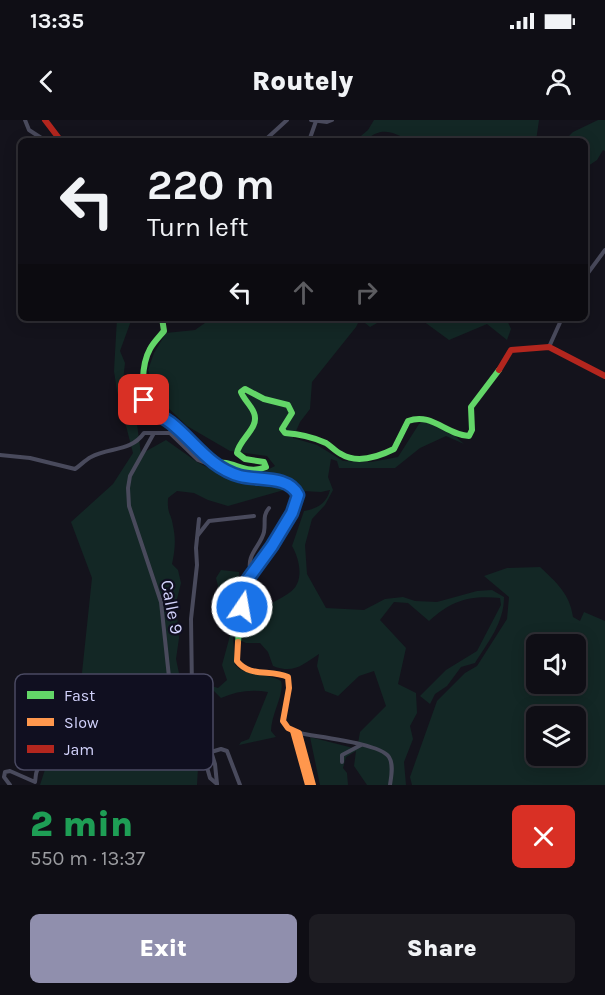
<!DOCTYPE html>
<meta charset="utf-8">
<style>
:root{--surface:#0f0e15;--page:#1d1c22;--text:#f1f3f6;--muted:#9b9ca0;--line:#2f2e34;--accent:#908fad}
body{margin:0;font-family:Karla,sans-serif;background:var(--page);color:var(--text);height:100vh;display:flex;flex-direction:column;font-size:22px;white-space:nowrap}
*{box-sizing:border-box;margin:0}
p{font-size:20px;color:var(--muted)}
.icon{flex:none;width:33px;height:33px;fill:none;stroke:currentColor;stroke-width:2;stroke-linecap:round;stroke-linejoin:round}
.map{position:relative;height:665px;overflow:hidden}
.side{display:flex;flex-direction:column;background:var(--surface);flex:1}
.side>*{flex:none}
.banner{position:absolute;left:18px;top:18px;width:570px;height:183px;border-radius:9px;box-shadow:0 3px 15px #0003,0 0 0 2px var(--line);background:#0f0e15;color:var(--text);overflow:hidden}
.tools{position:absolute;left:526px;top:514px;display:grid;gap:12px}
.tools a{display:grid;place-items:center;width:60px;height:60px;border-radius:9px;background:var(--surface);box-shadow:0 3px 15px #0003,0 0 0 2px var(--line);font-size:30px}
.pin{position:absolute;display:grid;place-items:center;width:51px;height:51px;color:#fff;margin:-26px;border-radius:12px;box-shadow:0 3px 9px #0006}
.me{position:absolute;width:66px;margin:-33px;rotate:12deg;stroke-linejoin:round;filter:drop-shadow(0 0 4px #0008)}
.turn{display:flex;align-items:center;gap:21px;height:126px;padding:0 30px;font-size:27px}
.turn .icon{width:78px;height:78px;stroke-width:2.5}
.turn b{display:block;font-size:42px;line-height:51px}
.lanes{display:flex;align-items:center;height:57px;padding:0 30px;background:#0003;justify-content:center;gap:30px;direction:ltr}
.lanes .off{opacity:.35}
.round{display:grid;place-items:center;flex:none;width:63px;height:63px;border-radius:9px;background:var(--page)}
.headline{display:flex;align-items:center;justify-content:space-between;height:102px;padding:0 30px}
h1{font-size:36px;font-weight:800;line-height:45px;color:#1e9e55}
.action{display:flex;gap:12px;margin-top:auto;padding:12px 30px}
.action a{flex:1;height:69px;border-radius:9px;background:var(--accent);color:#fff;font-size:24px;font-weight:800;line-height:69px;text-align:center}
.action a+a{background:var(--page);color:var(--text)}
.status{display:flex;justify-content:space-between;align-items:center;height:42px;padding:0 30px;background:var(--surface);direction:ltr}
.status svg{height:16px;fill:currentColor}
header{display:flex;justify-content:space-between;align-items:center;height:78px;padding:0 30px;background:var(--surface);font-size:27px;font-weight:800}
.map>svg:first-child{display:block}
.green{fill:#132725;fill-rule:evenodd}
.lines{fill:none;stroke-linecap:round;stroke-linejoin:round}
.street{stroke:#494a5c;stroke-width:4}
.fast{stroke:#63d668;stroke-width:6}
.slow{stroke:#ff974d;stroke-width:6}
.jam{stroke:#b3261e;stroke-width:6}
.route-casing{stroke:#114b97;stroke-width:15}
.route{stroke:#1a73e8;stroke-width:10}
.labels{text-anchor:middle;dominant-baseline:central;stroke-width:4.5;stroke-linejoin:round;paint-order:stroke}
.street-label{font-size:18px;fill:#d2d2fb;stroke:#100f20}
.key{fill:#100f20;stroke:#4a4a62;stroke-width:1.5}
.key-label{font-size:16px;fill:#d2d2fb}
</style>
<div class="status"><b>13:35</b><svg viewBox="0 0 49 12"><path d="M0 12V9h3v3zM5 12V6h3v6zM10 12V3h3v9zM15 12V0h3v12zM26 1h20v11H26zM47 4h2v5h-2z"/></svg></div>
<header><svg class="icon" aria-label="back" viewBox="0 0 24 24"><path d="M15 5l-7 7 7 7"/></svg>Routely<svg class="icon" aria-label="person" viewBox="0 0 24 24"><circle cx="12" cy="8" r="4"/><path d="M4 21q1-7 8-7t8 7"/></svg></header>
<div class="map">
<svg width="605" height="665" viewBox="0 0 605 665">
<rect width="100%" height="100%" fill="#14131c"/>
<g class="green">
<path d="M374 0H539L536 21H409C394 12 380 6 366 21H355L368 10Z"/>
<polygon points="598,0 605,0 605,31 603,30 597,40 585,48 585,21 564,21 573,12"/>
<path d="M117 198H132L120 231 125 243 122 270 135 289 141 334 166 320 197 342 240 364 275 346 267 336 230 331 187 306 159 279 148 250 154 233 166 213 195 210 212 198H386L370 207 360 199 356 207 312 262 310 289 300 302 293 318 317 325 343 341 371 342 398 337 419 304 424 301 455 316 464 324 446 316 420 328 395 348H339L337 341 331 339 328 357 333 370 325 385 312 399 305 425 307 454 326 488 364 490 385 479 403 477 415 481 437 482 477 471 492 470 504 477C504 503 488 522 475 543L461 547 447 566 435 574 430 584 420 576 446 550 477 531 501 485 500 478C469 475 451 481 429 501L408 483 394 482 380 500 406 528 398 564 416 573 417 593 410 606 413 619 404 642 406 665H367L354 646 356 631 346 637 343 648 347 653 348 665H320L310 617 357 629 360 612 386 586 374 551 359 556 338 576 325 571 317 546 319 534C302 545 294 554 273 546L268 532 260 523H246L233 517 235 545C248 558 266 552 281 561 285 573 271 594 271 611L276 617 239 625 241 622 249 619 268 572C252 569 236 571 221 578L208 565 218 568 227 560 222 545 231 512 236 476 219 470 216 458 221 450 239 452V481L249 491 261 492C269 483 279 480 289 473 305 463 300 440 292 426L304 391C317 389 327 383 330 370L321 372 284 370 228 386 208 380 194 373 177 371 168 378C167 395 171 392 173 406 176 419 175 430 172 444L178 450 181 463 176 483 179 518 176 539 185 582 177 563 166 566C168 571 172 579 173 585 174 599 164 606 181 614V623L199 631 197 665H40L59 606 82 553 92 458 71 402 113 364 133 333 117 271 114 251Z"/>
<polygon points="419,198 506,198 511,209 507,220 487,204 449,220"/>
<path d="M540 447C556 462 570 474 573 497L580 501 584 492 605 501V665H412L410 657 437 581 465 553 477 546 507 499 509 477 484 456 507 448ZM537 525H576V564H537ZM537 597H576V636H537Z"/>
</g>
<g class="lines">
<g class="street">
<polyline points="25,0 29,10 46,21"/>
<polyline points="311,0 327,2 332,0"/>
<polyline points="264,21 287,0"/>
<polyline points="309,21 316,1"/>
<polyline points="585,157 605,130"/>
<polyline points="192,198 192,199"/>
<polyline points="549,227 562,198"/>
<polyline points="154,313 130,356 128,368 129,386 161,482 169,557 199,619 210,658 217,664"/>
<path d="M0 335 30 338 75 349C81 345 85 340 91 337 109 327 131 332 144 313H170L198 340 221 349"/>
<polyline points="199,399 196,428 197,445 191,499 192,570 215,644 217,664"/>
<polyline points="198,415 209,401 254,396"/>
<path d="M251 453C245 435 261 426 264 412 266 402 262 396 269 388"/>
<path d="M299 613C317 617 380 623 389 637 394 645 391 657 390 665"/>
<polyline points="211,632 221,629 227,631 240,665"/>
<polyline points="342,642 342,635 361,625"/>
<path d="M10 665 4 657 5 652 10 651 35 662C36 658 35 653 38 649 48 636 78 613 94 615L104 628 129 635 126 617 144 601 151 588 154 585 163 602 182 620 200 643 206 644"/>
</g>
<g class="fast">
<path d="M162 198 164 211C159 217 153 223 150 229 142 243 139 278 150 291 155 296 164 298 170 303 175 306 180 311 184 315 198 328 212 345 230 353 250 362 288 355 298 375L292 393 272 426 248 459 240 499 238 522"/>
<path d="M214 343C233 339 245 356 266 347L264 342 245 339 237 333C239 319 260 308 254 293 251 285 244 280 241 272L245 269 264 279 288 285 292 293 282 309 285 313C299 314 313 317 326 323 331 326 335 331 341 334 357 344 378 337 394 329L408 301C432 292 446 315 469 316L472 310 471 287 499 250"/>
</g>
<g class="slow">
<path d="M238 522 237 541C250 558 270 549 288 557L289 568 283 601 288 608 299 613 313 665"/>
<polyline points="293,611 308,665"/>
</g>
<g class="jam">
<polyline points="45,0 61,21"/>
<polyline points="499,250 511,230 549,227 605,256"/>
</g>
</g>
<g class="lines">
<defs>
<path id="route" d="M144 280C154 297 157 292 171 303 194 321 210 348 240 356 259 361 288 355 298 375L292 393 272 426 248 459 242 487"/>
</defs>
<use href="#route" class="route-casing"/>
<use href="#route" class="route"/>
</g>
<g class="labels">
<g class="street-label">
<text transform="translate(172 487) rotate(79)">Calle 9</text>
</g>
</g>
<rect x="15" y="554" width="198" height="96" rx="9" class="key"/>
<rect x="27" y="571" width="27" height="8" fill="#63d668"/>
<rect x="27" y="598" width="27" height="8" fill="#ff974d"/>
<rect x="27" y="625" width="27" height="8" fill="#b3261e"/>
<g class="key-label">
<text x="64" y="581">Fast</text>
<text x="64" y="608">Slow</text>
<text x="64" y="635">Jam</text>
</g>
</svg>
<div class="tools">
<a><svg class="icon" aria-label="sound" viewBox="0 0 24 24"><path d="M4 9h4l5-4v14l-5-4H4zM17 9q2 3 0 6"/></svg></a>
<a><svg class="icon" aria-label="layers" viewBox="0 0 24 24"><path d="M12 4l9 5-9 5-9-5zM3 14l9 5 9-5"/></svg></a>
</div>
<div class="pin" style="left:144px;top:280px;background:#d93025"><svg class="icon" aria-label="arrive" viewBox="0 0 24 24"><path d="M6 21V4h12l-3 4 3 4H6"/></svg></div>
<svg class="me" style="left:242px;top:487px" viewBox="-20 -20 40 40"><circle r="17" fill="#1a73e8" stroke="#fff" stroke-width="3"/><path d="M0-11L8 9 0 5-8 9z" fill="#fff"/></svg>
<div class="banner">
<div class="turn"><svg class="icon" aria-label="left" viewBox="0 0 24 24"><path d="M17 20v-9H6M10 6l-5 5 5 5"/></svg><div><b>220 m</b>Turn left</div></div>
<div class="lanes"><svg class="icon" aria-label="left" viewBox="0 0 24 24"><path d="M17 20v-9H6M10 6l-5 5 5 5"/></svg><svg class="icon off" aria-label="ahead" viewBox="0 0 24 24"><path d="M12 20V5M6 11l6-6 6 6"/></svg><svg class="icon off" aria-label="right" viewBox="0 0 24 24"><path d="M7 20v-9h11M14 6l5 5-5 5"/></svg></div>
</div>
</div>
<section class="side">
<div class="headline"><div><h1>2 min</h1><p>550 m · 13:37</p></div><a class="round" style="background:#d93025;color:#fff"><svg class="icon" aria-label="close" viewBox="0 0 24 24"><path d="M6 6l12 12M18 6L6 18"/></svg></a></div>
<div class="action"><a>Exit</a><a>Share</a></div>
</section>
